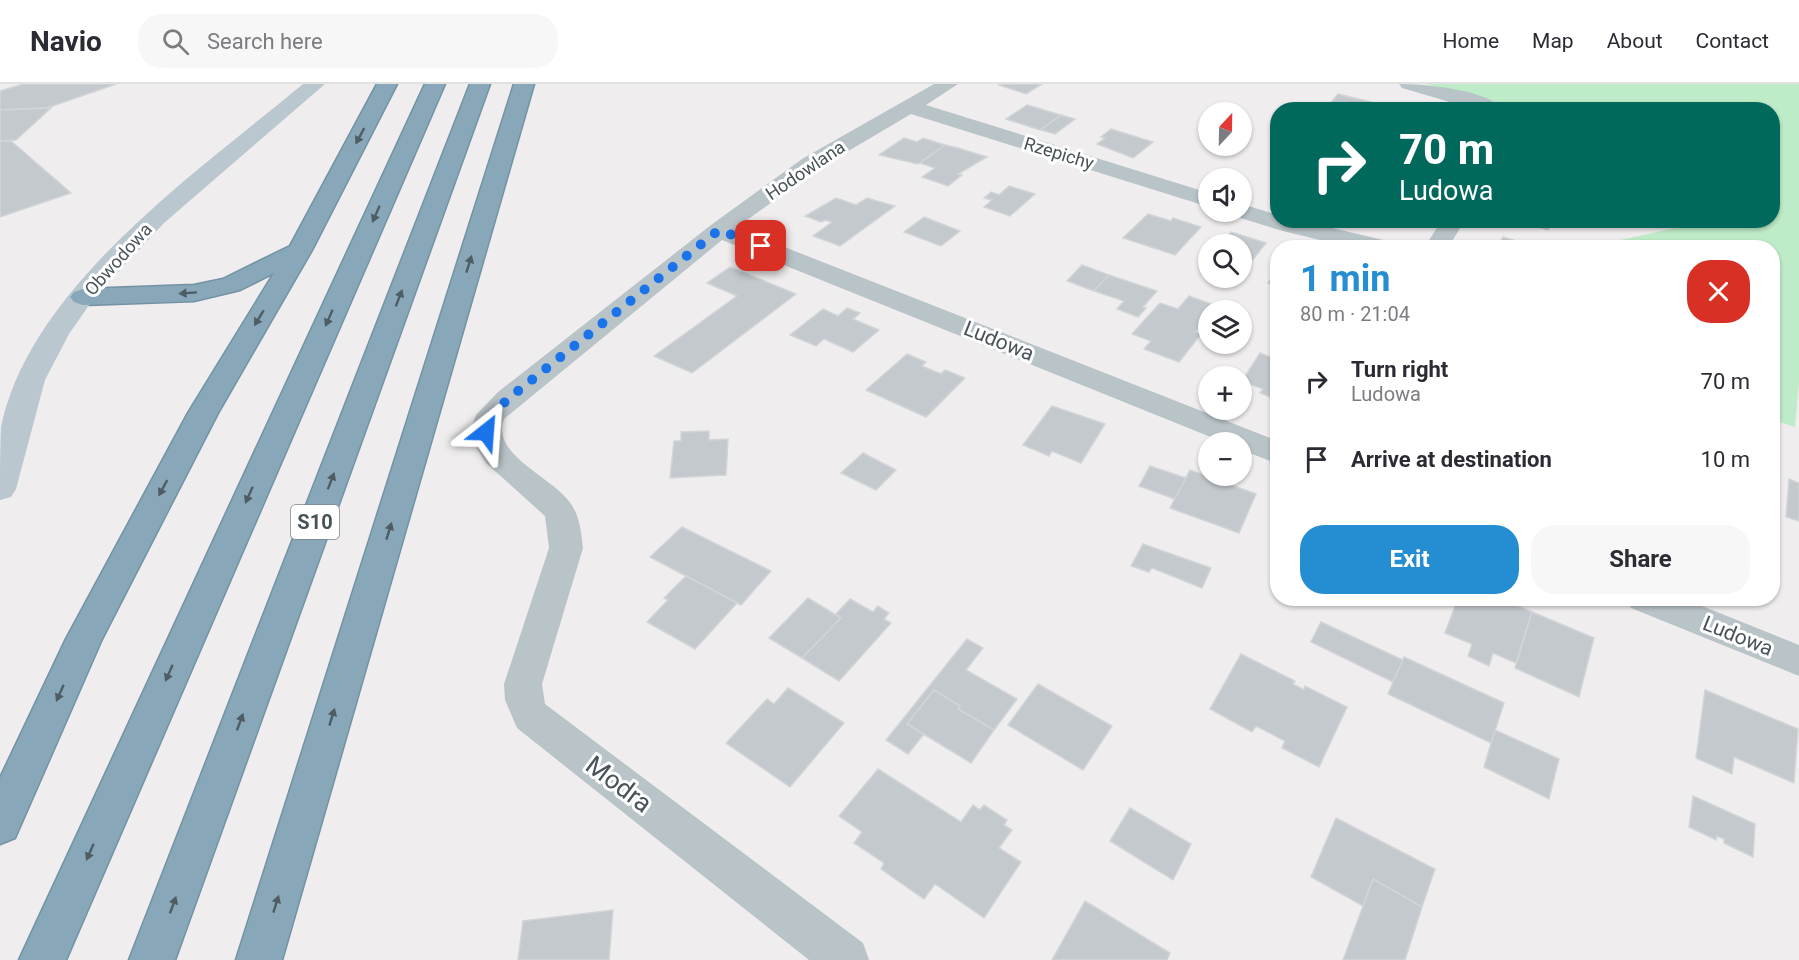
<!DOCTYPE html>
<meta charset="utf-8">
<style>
:root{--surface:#fff;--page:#f7f7f7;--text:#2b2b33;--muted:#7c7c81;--line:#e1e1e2;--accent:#258dd1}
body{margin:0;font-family:Roboto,sans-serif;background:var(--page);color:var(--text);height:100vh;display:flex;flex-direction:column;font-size:22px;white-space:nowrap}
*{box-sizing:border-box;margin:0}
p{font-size:20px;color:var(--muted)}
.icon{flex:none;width:33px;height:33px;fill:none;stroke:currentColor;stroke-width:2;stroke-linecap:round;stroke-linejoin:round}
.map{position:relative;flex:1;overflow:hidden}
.sheet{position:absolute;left:1270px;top:156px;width:510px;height:366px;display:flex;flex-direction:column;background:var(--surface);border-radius:24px;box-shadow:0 2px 4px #0004}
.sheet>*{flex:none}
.banner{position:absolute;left:1270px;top:18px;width:510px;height:126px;border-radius:24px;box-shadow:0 2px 4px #0004;background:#00695c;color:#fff;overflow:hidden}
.needle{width:39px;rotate:22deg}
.fabs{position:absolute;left:1198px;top:18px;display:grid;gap:12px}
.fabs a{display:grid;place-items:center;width:54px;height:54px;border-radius:50%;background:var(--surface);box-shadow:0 2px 4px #0004;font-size:30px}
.pin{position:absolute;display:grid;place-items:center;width:51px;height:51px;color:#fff;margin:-26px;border-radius:12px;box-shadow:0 3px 9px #0006}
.me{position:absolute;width:66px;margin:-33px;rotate:28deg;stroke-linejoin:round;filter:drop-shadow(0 0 4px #0008)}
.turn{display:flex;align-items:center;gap:21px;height:126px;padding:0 30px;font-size:27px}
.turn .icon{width:78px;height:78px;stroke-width:2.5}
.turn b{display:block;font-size:42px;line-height:51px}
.round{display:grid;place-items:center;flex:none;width:63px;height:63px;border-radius:24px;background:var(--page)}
.overview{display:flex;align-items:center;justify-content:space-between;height:102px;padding:0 30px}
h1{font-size:36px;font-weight:700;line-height:45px;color:var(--accent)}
.action{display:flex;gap:12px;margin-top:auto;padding:12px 30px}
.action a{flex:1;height:69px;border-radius:24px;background:var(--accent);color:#fff;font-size:24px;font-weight:700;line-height:69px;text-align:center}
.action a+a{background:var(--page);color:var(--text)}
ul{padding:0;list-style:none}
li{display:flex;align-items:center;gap:18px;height:78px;padding:0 30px}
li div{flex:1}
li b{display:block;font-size:22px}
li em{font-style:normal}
header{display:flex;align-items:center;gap:36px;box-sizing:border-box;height:84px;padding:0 30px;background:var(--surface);border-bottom:2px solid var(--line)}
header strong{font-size:28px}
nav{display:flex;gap:33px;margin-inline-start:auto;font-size:21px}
.search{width:420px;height:54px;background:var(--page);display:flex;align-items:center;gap:15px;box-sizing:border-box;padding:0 21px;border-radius:24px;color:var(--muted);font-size:22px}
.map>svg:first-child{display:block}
.green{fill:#beebc8}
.building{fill:#c4c9cd;stroke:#d1d5d8;stroke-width:1.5}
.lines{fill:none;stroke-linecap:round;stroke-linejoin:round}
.highway-casing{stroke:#7393a5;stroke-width:3}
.street{fill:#b9c4c9;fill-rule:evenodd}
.secondary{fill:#bac7ce;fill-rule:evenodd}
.highway{fill:#88a8b9;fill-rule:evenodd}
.oneway{fill:#4e5c63}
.route{stroke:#1a73e8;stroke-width:10;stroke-dasharray:0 18}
.labels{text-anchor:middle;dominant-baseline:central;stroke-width:6;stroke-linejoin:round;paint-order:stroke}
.far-street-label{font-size:18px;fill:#475359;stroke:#fff}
.shield{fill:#fff;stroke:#7e878b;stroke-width:1.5}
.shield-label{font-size:20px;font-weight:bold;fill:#475359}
.street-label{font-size:21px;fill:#475359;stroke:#fff}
.near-street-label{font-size:26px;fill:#475359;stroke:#fff}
</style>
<header>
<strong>Navio</strong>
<div class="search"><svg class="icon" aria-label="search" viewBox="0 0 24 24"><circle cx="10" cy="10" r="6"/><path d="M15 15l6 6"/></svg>Search here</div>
<nav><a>Home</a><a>Map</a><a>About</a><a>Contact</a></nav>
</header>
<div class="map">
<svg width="1799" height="876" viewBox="0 0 1799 876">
<rect width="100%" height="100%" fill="#f0edee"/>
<polygon class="green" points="1426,0 1799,0 1799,298 1795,343 1773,336 1773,164 1589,163 1684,142 1666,137 1773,136 1773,26 1505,25 1466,10"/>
<g class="building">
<polygon points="23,0 116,0 47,24 0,26 0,7"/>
<polygon points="1002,0 1042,0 1026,10 999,1"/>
<polygon points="1338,10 1371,18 1369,21 1382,25 1325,26"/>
<polygon points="1027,21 1061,31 1040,46 1006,35"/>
<polygon points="51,24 16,56 0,57 0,26"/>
<polygon points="1061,31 1075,35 1055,50 1041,46"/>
<polygon points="1111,45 1153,58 1133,74 1097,60 1105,54 1101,53"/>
<polygon points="904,54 917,58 923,54 945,61 918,80 879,71"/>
<polygon points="0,57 11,57 71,109 0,133"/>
<polygon points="945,61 958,64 987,73 958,90 962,91 948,102 922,93 935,84 920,79"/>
<polygon points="1009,102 1035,110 1010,132 984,123 992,116 984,114 991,108 999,111"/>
<polygon points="836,114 856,121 867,114 895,122 840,162 813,152 832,138 825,136 821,138 805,132"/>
<polygon points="1148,130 1171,137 1173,134 1201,143 1175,171 1123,154"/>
<polygon points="924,133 960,147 941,162 904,148"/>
<polygon points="1517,136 1553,136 1548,146"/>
<polygon points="1231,148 1266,159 1246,184 1242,182 1242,160 1221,160"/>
<polygon points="1503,153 1541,164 1503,164 1499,161"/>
<polygon points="1082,181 1109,191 1094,207 1067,197"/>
<polygon points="730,183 796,210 692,289 654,272 737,212 707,199"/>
<polygon points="1278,186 1278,203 1268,199"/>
<polygon points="1109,191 1157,207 1143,223 1146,224 1138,233 1117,225 1124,217 1094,207"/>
<polygon points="1189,212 1217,222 1209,226 1209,231 1195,248 1201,250 1179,278 1144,265 1151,257 1132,250 1160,219 1178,225"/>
<polygon points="847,224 860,229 853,235 879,246 853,268 824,255 816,262 790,251 823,225 838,232"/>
<polygon points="1260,269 1278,276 1278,316 1260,309 1263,305 1242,297"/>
<polygon points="907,270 926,278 922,282 941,290 945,286 965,294 926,333 866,306"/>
<polygon points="1052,322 1105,340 1081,379 1052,367 1049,372 1023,361"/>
<polygon points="709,347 709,356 728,355 726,391 670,394 674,357 681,357 681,348"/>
<polygon points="863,369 896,386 876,406 841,389"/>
<polygon points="1150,382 1186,394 1175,415 1139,402"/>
<polygon points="1190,386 1256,410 1239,449 1170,424"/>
<polygon points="1789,395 1799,399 1799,437 1786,433"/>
<polygon points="682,443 771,487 741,521 650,473"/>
<polygon points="1143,460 1211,484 1202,504 1152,484 1149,488 1131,482"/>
<polygon points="686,492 737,519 695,565 647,538 668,516 664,514"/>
<polygon points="808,514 841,534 802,574 769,554"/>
<polygon points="1458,514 1500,514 1532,528 1516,579 1493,569 1489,582 1468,572 1472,560 1445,549"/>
<polygon points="850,515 873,528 878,522 889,529 884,535 891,539 839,597 802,574 841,534 836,530"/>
<polygon points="1532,528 1594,554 1579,613 1515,584"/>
<polygon points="1321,538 1403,576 1393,598 1311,558"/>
<polygon points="967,555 983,564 966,586 1017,615 994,646 958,625 960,622 934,606 907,640 924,650 908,670 886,656"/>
<polygon points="1241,570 1295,597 1293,600 1304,606 1305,602 1347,623 1319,683 1282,664 1285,657 1256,642 1252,648 1210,625"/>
<polygon points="1404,573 1504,619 1491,659 1388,610"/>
<polygon points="1038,600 1112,642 1083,686 1008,641"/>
<polygon points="788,604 844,639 790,703 726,659 767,615 774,620"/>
<polygon points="934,606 960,622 958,625 994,646 971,679 907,640"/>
<polygon points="1705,606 1798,645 1794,699 1734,673 1732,690 1696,674"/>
<polygon points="1495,646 1559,675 1549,715 1484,683"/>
<polygon points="878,685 961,738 973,721 980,726 984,721 1007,736 1004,741 1012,746 999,764 1021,778 984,834 935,800 924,815 881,785 884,779 854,759 862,748 839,732"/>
<polygon points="1693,712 1755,740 1753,773 1724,759 1724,755 1717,752 1716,756 1689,743"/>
<polygon points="1130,724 1191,760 1173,796 1110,757"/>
<polygon points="1336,734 1435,785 1422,823 1373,795 1363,822 1311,793"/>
<polygon points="1373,795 1422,823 1405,876 1343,876"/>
<polygon points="1085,817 1170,869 1167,876 1052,876"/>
<polygon points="613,826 609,876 518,876 523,837"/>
</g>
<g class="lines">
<defs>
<g id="highway">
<polygon points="377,0 397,0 312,166 218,329 102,555 15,754 0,760 0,694 66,555 188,329 274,189 240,206 194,217 83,221 74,218 70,213 74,208 83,205 194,201 223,195 290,162"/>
<polygon points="425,0 445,0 66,876 19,876"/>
<polygon points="470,0 490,0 175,876 129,876"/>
<polygon points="514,0 534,0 282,876 236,876"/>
</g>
</defs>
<use href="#highway" class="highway-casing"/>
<g class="street">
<path d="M934 0H958L926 21 1209 109V123L911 30 818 85 736 144 1278 357V380L1242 366V358H1223L722 156 504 335C490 371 553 393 571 420 580 433 581 448 583 464L542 600 545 620 863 859 869 876H809L517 644 505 616 504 600 549 464 545 432 486 379 473 358 471 345 476 331 498 308 711 141 802 75Z"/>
<path d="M1399 0C1423 0 1488 5 1503 26H1477L1402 4Z"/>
<polygon points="1242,120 1278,131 1278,136 1298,136 1396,159 1399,164 1353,164 1279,146 1234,132 1231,128 1242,128"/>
<polygon points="1442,136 1465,136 1448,164 1424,164"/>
<polygon points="1627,514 1682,514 1799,561 1799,592 1631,524"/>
</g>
<path class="secondary" d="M303 0H325L164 139 94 214 69 250 45 296 16 405 11 413 0 416C0 393 0 366 1 343 30 202 199 87 303 0Z"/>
<use href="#highway" class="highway"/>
</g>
<defs><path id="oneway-solid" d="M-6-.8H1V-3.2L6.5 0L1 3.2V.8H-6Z" transform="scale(1.5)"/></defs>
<g class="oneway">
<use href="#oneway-solid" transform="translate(360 52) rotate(118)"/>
<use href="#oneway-solid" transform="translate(376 130) rotate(114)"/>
<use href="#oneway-solid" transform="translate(469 180) rotate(-73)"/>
<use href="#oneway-solid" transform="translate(188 209) rotate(176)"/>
<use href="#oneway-solid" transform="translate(399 214) rotate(-69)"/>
<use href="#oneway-solid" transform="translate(259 234) rotate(121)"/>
<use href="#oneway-solid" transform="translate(329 234) rotate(114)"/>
<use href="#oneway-solid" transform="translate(331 397) rotate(-69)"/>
<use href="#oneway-solid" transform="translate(163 404) rotate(118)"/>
<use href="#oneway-solid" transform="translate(249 411) rotate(114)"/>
<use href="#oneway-solid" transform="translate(389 447) rotate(-73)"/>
<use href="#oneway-solid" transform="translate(169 589) rotate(114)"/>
<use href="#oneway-solid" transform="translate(60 609) rotate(114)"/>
<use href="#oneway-solid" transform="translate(332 633) rotate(-73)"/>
<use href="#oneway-solid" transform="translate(240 638) rotate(-70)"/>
<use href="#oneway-solid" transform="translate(90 768) rotate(114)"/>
<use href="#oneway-solid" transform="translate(276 820) rotate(-73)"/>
<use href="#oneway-solid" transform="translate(173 821) rotate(-70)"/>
</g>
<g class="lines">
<polyline class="route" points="486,348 490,333 508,315 719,146 761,162"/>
</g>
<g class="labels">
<g class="far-street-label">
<text transform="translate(1059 69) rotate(17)">Rzepichy</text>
<text transform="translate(805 86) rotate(-34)">Hodowlana</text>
<text transform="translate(118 175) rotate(-48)">Obwodowa</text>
</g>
<rect class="shield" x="291" y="421" width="48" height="34" rx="4.5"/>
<g class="shield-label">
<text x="315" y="438">S10</text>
</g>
<g class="street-label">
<text transform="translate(999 257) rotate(22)">Ludowa</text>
<text transform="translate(1738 552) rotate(22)">Ludowa</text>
</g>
<g class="near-street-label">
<text transform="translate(619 700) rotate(37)">Modra</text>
</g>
</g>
</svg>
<div class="fabs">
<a><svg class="needle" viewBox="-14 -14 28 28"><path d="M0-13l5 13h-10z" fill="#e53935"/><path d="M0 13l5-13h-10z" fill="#7c7c81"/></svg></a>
<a><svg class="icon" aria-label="sound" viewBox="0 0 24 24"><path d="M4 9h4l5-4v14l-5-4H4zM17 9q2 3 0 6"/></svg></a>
<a><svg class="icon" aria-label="search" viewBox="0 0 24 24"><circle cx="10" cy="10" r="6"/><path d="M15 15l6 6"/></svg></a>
<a><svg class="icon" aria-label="layers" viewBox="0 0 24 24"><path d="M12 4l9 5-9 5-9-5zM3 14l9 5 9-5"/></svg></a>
<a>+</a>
<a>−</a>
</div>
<div class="pin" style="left:761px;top:162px;background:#d93025"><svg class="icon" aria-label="arrive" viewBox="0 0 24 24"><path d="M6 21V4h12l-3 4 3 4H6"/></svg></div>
<svg class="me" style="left:486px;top:348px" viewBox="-20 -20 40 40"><path d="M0-17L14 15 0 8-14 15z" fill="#1a73e8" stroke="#fff" stroke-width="4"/></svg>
<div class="banner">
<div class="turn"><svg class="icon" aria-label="right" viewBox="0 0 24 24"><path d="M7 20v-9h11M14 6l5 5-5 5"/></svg><div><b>70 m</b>Ludowa</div></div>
</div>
<section class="sheet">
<div class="overview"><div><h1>1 min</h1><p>80 m · 21:04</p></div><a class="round" style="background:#d93025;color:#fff"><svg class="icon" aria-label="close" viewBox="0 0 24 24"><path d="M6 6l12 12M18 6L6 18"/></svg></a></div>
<ul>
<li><svg class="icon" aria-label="right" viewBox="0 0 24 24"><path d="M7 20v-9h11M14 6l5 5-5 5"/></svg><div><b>Turn right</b><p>Ludowa</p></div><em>70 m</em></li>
<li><svg class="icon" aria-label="arrive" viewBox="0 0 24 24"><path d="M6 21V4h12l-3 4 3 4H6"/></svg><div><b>Arrive at destination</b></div><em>10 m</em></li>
</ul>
<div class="action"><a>Exit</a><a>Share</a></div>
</section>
</div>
